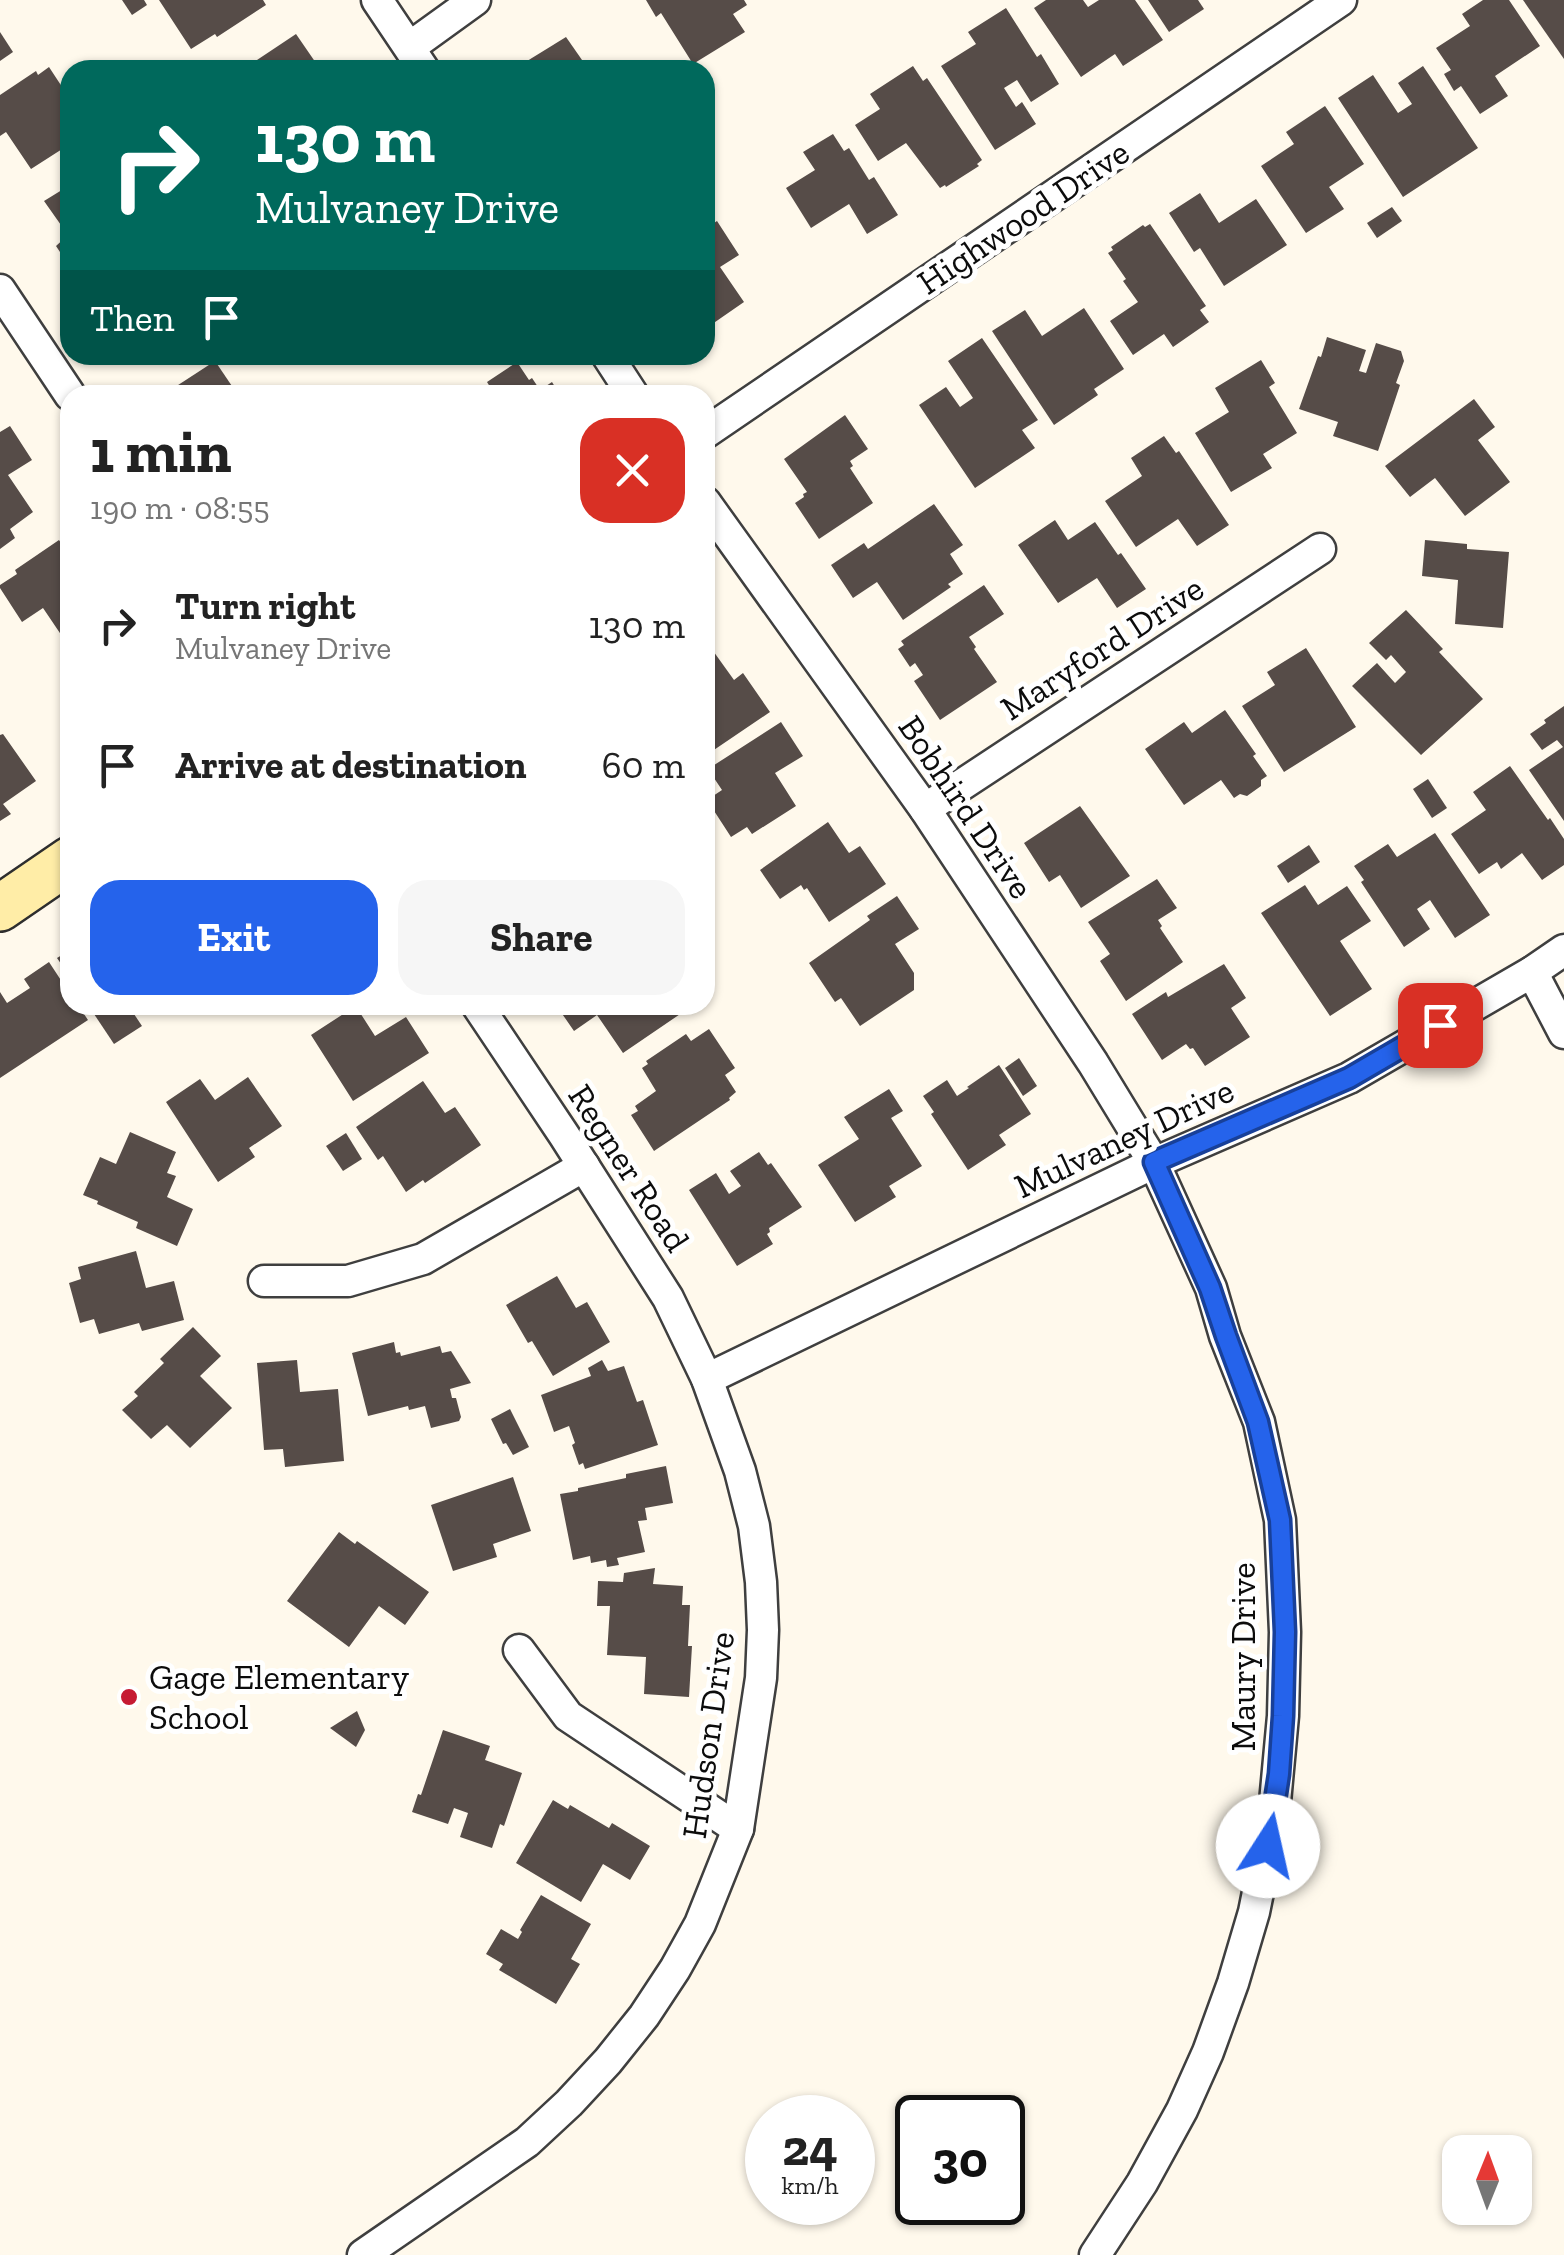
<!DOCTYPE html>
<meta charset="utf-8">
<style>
:root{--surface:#fff;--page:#f6f6f6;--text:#222;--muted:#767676;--accent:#2563eb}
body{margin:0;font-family:"Zilla Slab",serif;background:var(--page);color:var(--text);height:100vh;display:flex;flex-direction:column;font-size:38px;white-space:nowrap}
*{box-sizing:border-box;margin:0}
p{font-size:32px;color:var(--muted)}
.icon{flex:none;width:55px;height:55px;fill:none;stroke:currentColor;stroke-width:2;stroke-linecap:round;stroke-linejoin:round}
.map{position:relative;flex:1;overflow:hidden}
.panel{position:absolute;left:60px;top:385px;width:655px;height:630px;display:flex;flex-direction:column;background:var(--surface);border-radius:30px;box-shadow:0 2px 8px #0004}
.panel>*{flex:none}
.banner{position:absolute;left:60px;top:60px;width:655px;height:305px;border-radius:30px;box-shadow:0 2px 8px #0004;background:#00695c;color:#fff;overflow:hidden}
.needle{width:65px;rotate:1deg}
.controls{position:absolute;left:1442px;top:2135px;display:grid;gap:20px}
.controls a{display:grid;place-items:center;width:90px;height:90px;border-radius:20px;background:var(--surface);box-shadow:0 2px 8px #0004;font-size:50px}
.speed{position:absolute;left:745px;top:2095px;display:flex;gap:20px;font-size:50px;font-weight:700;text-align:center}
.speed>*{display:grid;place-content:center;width:130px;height:130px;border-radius:50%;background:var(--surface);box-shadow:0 2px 8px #0004;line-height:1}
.speed small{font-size:25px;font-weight:400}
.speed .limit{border:5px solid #111;border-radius:15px;background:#fff;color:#111}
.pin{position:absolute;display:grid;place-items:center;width:85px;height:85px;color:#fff;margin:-42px;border-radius:20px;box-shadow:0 5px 15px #0006}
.me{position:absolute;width:110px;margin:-55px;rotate:10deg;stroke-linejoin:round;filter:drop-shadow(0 0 8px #0008)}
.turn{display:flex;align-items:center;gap:35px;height:210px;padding:0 30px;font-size:45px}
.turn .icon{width:130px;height:130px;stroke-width:2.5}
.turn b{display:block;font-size:70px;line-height:85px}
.then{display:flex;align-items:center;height:95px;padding:0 30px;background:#0003;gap:20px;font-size:38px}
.round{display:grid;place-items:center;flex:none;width:105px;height:105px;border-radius:30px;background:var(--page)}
.summary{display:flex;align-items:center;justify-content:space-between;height:170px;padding:0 30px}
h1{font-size:60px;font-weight:700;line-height:75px}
.primary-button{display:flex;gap:20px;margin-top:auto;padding:20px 30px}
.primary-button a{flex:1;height:115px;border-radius:30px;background:var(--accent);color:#fff;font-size:40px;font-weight:700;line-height:115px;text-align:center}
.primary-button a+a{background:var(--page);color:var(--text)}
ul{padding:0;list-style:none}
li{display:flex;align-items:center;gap:30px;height:140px;padding:0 30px}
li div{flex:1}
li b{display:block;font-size:38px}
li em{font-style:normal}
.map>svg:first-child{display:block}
.building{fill:#564c48}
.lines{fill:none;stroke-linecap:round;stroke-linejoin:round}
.street-casing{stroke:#3f3f3f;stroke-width:35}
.secondary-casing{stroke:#2e2e2e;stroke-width:50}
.street{stroke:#fff;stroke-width:30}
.secondary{stroke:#ffeda7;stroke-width:45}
.route-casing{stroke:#184099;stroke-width:25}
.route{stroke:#2563eb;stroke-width:18}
.poi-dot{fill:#c61b33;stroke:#fff;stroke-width:4}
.labels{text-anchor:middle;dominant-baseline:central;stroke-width:10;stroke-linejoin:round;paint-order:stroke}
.street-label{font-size:35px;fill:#0c0c0c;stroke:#fff}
.poi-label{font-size:35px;fill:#0c0c0c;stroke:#fff;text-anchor:start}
</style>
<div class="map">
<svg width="1564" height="2255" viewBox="0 0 1564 2255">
<rect width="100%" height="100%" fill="#fff9ec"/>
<g class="building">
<polygon points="122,0 144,0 147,5 132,15"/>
<polygon points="159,0 263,0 266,5 217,37 215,34 191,49"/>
<polygon points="646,0 744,0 747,5 733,14 745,32 693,64 661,13 656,17"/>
<polygon points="1046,0 1083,0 1088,7 1099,0 1135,0 1163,40 1123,66 1115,54 1081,77 1034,8"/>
<polygon points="1148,0 1198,0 1204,9 1169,32"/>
<polygon points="1483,0 1509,0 1540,46 1495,76 1508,96 1480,114 1461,86 1454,91 1444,74 1451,70 1436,48 1470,26 1462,14"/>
<polygon points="1523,0 1564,0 1564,59"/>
<polygon points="1006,8 1037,57 1041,54 1059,84 1031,102 1017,80 1004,88 1016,107 1022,102 1036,124 995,150 941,66 976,44 968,32"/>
<polygon points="0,32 13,52 0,61"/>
<polygon points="296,34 318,66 322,63 323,66 331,60 338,70 242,70"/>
<polygon points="566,37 589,70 523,70 519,66"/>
<polygon points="913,66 923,81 927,78 982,160 977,164 979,166 946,187 945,185 940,188 906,143 878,161 855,125 880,109 870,94"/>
<polygon points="1423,66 1478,148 1403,197 1338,98 1373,75 1398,113 1412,104 1398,83"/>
<polygon points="49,67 70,99 60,106 70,122 70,144 31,169 6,132 0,136 0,95 36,71 38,75"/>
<polygon points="1325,106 1364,164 1329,187 1344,209 1306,233 1261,166 1294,144 1286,132"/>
<polygon points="833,134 844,151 849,148 869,180 874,177 898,215 867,234 849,204 811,228 786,188 815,170 803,152"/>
<polygon points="70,185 70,267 56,246 68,235 44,201"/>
<polygon points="1200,193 1219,223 1256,199 1287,245 1224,286 1200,248 1194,252 1169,213"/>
<polygon points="1392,207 1402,221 1377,238 1367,223"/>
<polygon points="717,221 739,255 720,267 744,302 705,329 705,229"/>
<polygon points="1150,224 1206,306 1200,310 1209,322 1173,347 1164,334 1133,355 1110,321 1138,302 1123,281 1126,279 1108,253 1113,250 1111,247 1143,225 1145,227"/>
<polygon points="1084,308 1124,369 1094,389 1098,395 1054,425 992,331 1025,310 1042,336"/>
<polygon points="1327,337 1366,350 1359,371 1366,373 1376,343 1401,351 1404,361 1396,383 1400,385 1378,451 1333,436 1338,422 1299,409 1318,356 1321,357"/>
<polygon points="982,338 1038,420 1022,430 1035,448 975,488 919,405 946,387 960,407 973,398 948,361"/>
<polygon points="1261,360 1275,383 1269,387 1297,433 1263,454 1272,468 1231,492 1195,433 1229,412 1215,388"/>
<polygon points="215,361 238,395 176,395 172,389"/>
<polygon points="517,362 529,380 532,378 540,390 552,382 560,395 495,395 487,382"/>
<polygon points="1474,399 1495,427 1478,440 1510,482 1465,516 1435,478 1410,497 1385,466"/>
<polygon points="845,415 868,449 850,461 853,466 850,468 873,503 819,539 795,503 804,497 803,494 807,492 784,459"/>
<polygon points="10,426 32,460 8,475 33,512 10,529 15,538 0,549 0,432"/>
<polygon points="1164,436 1176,453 1179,451 1229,525 1197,546 1178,519 1136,547 1105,501 1142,476 1131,458"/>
<polygon points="934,504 963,545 950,554 963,574 948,584 951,587 903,620 877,582 853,598 831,565 864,543 868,549"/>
<polygon points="1055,520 1068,540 1095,522 1118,555 1121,553 1146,589 1117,608 1097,578 1058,603 1018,545"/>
<polygon points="59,540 70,556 70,639 66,642 43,608 22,622 0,588 0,585 17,574 15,570"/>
<polygon points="1425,540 1467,544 1467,549 1509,552 1503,628 1455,624 1458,580 1422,576"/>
<polygon points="984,585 1004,614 969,637 976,647 974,649 997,682 940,720 914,681 923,675 915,663 910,667 898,649 904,645 901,641"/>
<polygon points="1406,610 1443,649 1439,652 1483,699 1421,755 1352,686 1377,663 1395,683 1406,672 1391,655 1386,660 1369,643"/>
<polygon points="711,648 734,680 743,673 770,712 705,756 705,652"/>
<polygon points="1306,648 1356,727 1284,772 1242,706 1275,685 1267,672"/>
<polygon points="1564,706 1564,821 1529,770 1563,747 1557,740 1542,750 1530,734 1546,723 1544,720"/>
<polygon points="1225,710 1256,754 1253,756 1267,776 1261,780 1261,786 1247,796 1240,794 1234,798 1221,780 1184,805 1145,749 1184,722 1192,733"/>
<polygon points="781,722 803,756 775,773 796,806 752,834 747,827 731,837 707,800 722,790 708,769"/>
<polygon points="3,734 36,781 3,804 11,814 0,821 0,735"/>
<polygon points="1510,766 1548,820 1550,818 1564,839 1564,865 1542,880 1522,853 1501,869 1497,862 1479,874 1451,834 1486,810 1473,792"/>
<polygon points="1428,779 1447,808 1432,818 1413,789"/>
<polygon points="1080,806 1130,876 1081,908 1060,875 1049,882 1024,843"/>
<polygon points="828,822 849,853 860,846 886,884 829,922 807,888 804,890 801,885 780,899 760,870"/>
<polygon points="1435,833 1490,915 1455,938 1430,900 1417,909 1430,929 1404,947 1361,882 1364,880 1354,866 1388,844 1397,857"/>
<polygon points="1309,845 1320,862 1288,883 1277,866"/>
<polygon points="1157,879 1177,908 1158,920 1162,926 1160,928 1183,962 1126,1001 1100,961 1110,954 1088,922"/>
<polygon points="1305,885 1318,905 1347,886 1371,921 1340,941 1372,989 1330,1016 1261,913"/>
<polygon points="897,896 919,929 895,944 914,973 914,990 860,1026 841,998 835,1002 809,963 870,920 867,916"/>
<polygon points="70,950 70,977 57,958"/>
<polygon points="49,962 70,994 70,1005 78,1005 88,1020 0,1078 0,992 7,1003 30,988 24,979"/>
<polygon points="1224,964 1246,998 1231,1008 1250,1037 1205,1066 1193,1048 1190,1049 1186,1044 1162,1060 1132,1014 1166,992 1168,997"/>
<polygon points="88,1005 128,1005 142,1026 114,1044"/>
<polygon points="556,1005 687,1005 689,1008 623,1053 597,1015 574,1031"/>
<polygon points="357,1008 375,1036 406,1017 429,1053 353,1101 311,1035 351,1009 353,1011"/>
<polygon points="709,1029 735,1068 725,1075 736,1092 729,1098 730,1100 654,1151 631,1115 638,1111 635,1106 656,1091 642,1068 648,1064 646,1061 686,1034 691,1041"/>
<polygon points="1019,1058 1037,1086 1023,1096 1005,1068"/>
<polygon points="999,1065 1031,1114 999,1135 1006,1145 968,1170 931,1114 934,1112 923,1096 947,1080 957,1096 969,1088 967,1087"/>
<polygon points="248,1077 282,1126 249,1148 255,1157 218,1182 166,1102 200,1079 215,1100"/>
<polygon points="423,1081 445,1113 455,1107 481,1145 425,1183 423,1180 406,1192 383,1156 378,1160 356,1127"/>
<polygon points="889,1089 903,1111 891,1118 922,1166 889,1186 896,1197 855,1222 818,1165 859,1139 844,1117"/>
<polygon points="130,1132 176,1152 167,1173 176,1176 167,1197 193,1209 177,1246 136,1228 138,1222 97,1204 98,1201 83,1195 100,1157 116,1164"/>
<polygon points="346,1133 362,1159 343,1171 326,1146"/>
<polygon points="759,1152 768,1165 771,1163 802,1207 769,1228 770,1232 767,1234 773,1244 737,1266 689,1190 716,1173 729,1194 741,1186 730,1171"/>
<polygon points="136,1251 146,1288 174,1281 184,1320 142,1331 139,1323 99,1334 94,1319 80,1323 69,1283 81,1279 78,1267"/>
<polygon points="557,1276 576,1308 587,1302 610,1342 553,1376 532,1341 528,1343 506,1305"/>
<polygon points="193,1327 221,1356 200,1376 232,1408 190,1448 167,1425 151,1439 122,1410 138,1396 134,1392 164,1363 160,1359"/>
<polygon points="394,1342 396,1353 400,1352 401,1356 440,1346 442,1353 451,1351 471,1383 450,1389 452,1398 456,1398 461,1417 459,1421 431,1428 425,1406 409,1410 408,1406 368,1416 352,1353"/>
<polygon points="297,1360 300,1392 338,1389 344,1461 285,1467 283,1449 264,1450 257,1363"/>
<polygon points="602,1360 608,1371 624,1366 637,1402 643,1400 658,1445 585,1469 583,1463 579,1465 572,1445 575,1443 569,1426 554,1432 541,1395 591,1376 588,1368"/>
<polygon points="510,1409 529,1447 513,1455 506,1443 503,1444 491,1419"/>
<polygon points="666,1466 673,1503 645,1508 647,1520 638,1521 645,1552 617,1558 619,1565 607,1567 606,1560 591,1563 590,1556 573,1560 560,1494 578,1491 578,1488 626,1478 626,1474"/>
<polygon points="513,1477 531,1531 493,1544 497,1557 453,1571 431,1505"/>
<polygon points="339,1532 355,1544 357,1541 429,1592 405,1625 379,1606 349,1647 287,1601"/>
<polygon points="655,1568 653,1584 683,1586 682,1605 690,1605 688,1646 692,1646 689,1697 644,1694 646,1657 607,1655 610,1606 597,1606 598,1581 623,1582 624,1573"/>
<polygon points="357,1711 365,1730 356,1747 330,1728"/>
<polygon points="443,1730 490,1746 485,1760 522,1773 504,1826 500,1824 492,1848 460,1837 468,1813 454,1808 448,1824 412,1812 418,1794 421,1795"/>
<polygon points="553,1800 568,1809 570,1805 609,1828 612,1823 650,1846 630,1880 603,1864 581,1902 516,1863"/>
<polygon points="541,1895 591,1924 571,1959 580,1964 556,2004 499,1970 503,1964 486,1954 501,1929 518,1939 522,1932 520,1930"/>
</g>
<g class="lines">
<defs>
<g id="street">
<polyline points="377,0 424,70"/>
<polyline points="410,47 475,0"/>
<polyline points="0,290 70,395"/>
<polyline points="607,355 633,395"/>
<polyline points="705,433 1341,0"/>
<polyline points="705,502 925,809 1093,1063 1154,1163 1211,1288 1225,1336 1259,1422 1280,1520 1285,1632 1283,1716 1274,1813 1254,1912 1233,1983 1208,2052 1182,2110 1142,2183 1095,2255"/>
<polyline points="925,809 1320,549"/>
<polyline points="1532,972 1564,1033"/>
<polyline points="264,1281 348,1281 423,1259 584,1166"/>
<polyline points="707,1379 1154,1163 1349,1078 1532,972 1564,950"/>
<polyline points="519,1650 568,1716 738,1829"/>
<polyline points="363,2255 527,2142 569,2103 608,2061 644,2016 675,1969 700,1924 738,1829 761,1678 763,1630 761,1582 754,1526 740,1471 707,1379 668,1298 564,1135 477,1005"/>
</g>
<polyline id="secondary" points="0,908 70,860"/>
</defs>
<use href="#street" class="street-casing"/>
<use href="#secondary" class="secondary-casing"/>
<use href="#street" class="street"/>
<use href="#secondary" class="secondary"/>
</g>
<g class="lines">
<defs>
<polyline id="route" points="1268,1846 1279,1774 1283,1716 1285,1632 1280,1520 1258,1422 1226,1336 1210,1288 1154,1162 1349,1078 1440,1025"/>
</defs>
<use href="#route" class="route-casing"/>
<use href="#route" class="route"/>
</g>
<circle class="poi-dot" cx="129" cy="1697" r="10"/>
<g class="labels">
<g class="street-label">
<text transform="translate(1023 217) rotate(-34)">Highwood Drive</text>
<text transform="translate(1102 648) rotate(-33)">Maryford Drive</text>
<text transform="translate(966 807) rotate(56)">Bobhird Drive</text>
<text transform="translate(1124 1138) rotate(-25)">Mulvaney Drive</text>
<text transform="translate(629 1168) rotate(57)">Regner Road</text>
<text transform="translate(1243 1657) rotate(-90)">Maury Drive</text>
<text transform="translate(708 1735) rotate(-82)">Hudson Drive</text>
</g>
<g class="poi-label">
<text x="149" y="1677">Gage Elementary<tspan x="149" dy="40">School</tspan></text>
</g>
</g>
</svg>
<div class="controls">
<a><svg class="needle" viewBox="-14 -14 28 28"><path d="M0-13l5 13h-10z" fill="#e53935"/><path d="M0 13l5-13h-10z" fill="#767676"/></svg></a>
</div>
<div class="speed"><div>24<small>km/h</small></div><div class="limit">30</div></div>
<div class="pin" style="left:1440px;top:1025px;background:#d93025"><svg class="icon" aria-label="arrive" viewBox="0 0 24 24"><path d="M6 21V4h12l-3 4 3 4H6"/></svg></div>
<svg class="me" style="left:1268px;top:1846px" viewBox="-20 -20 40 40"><circle r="19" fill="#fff"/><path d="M0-13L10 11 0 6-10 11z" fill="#2563eb"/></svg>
<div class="banner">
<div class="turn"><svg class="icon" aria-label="right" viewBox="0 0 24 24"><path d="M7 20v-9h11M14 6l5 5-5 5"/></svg><div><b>130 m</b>Mulvaney Drive</div></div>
<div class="then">Then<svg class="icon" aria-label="arrive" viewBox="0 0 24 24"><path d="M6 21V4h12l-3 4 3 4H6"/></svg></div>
</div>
<section class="panel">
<div class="summary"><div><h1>1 min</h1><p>190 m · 08:55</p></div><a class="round" style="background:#d93025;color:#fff"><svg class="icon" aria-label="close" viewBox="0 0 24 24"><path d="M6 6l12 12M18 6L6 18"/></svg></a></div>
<ul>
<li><svg class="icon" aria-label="right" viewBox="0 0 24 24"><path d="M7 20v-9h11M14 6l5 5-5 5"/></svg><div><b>Turn right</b><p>Mulvaney Drive</p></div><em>130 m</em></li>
<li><svg class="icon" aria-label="arrive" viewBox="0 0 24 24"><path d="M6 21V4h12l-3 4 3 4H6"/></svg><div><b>Arrive at destination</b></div><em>60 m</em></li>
</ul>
<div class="primary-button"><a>Exit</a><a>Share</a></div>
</section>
</div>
